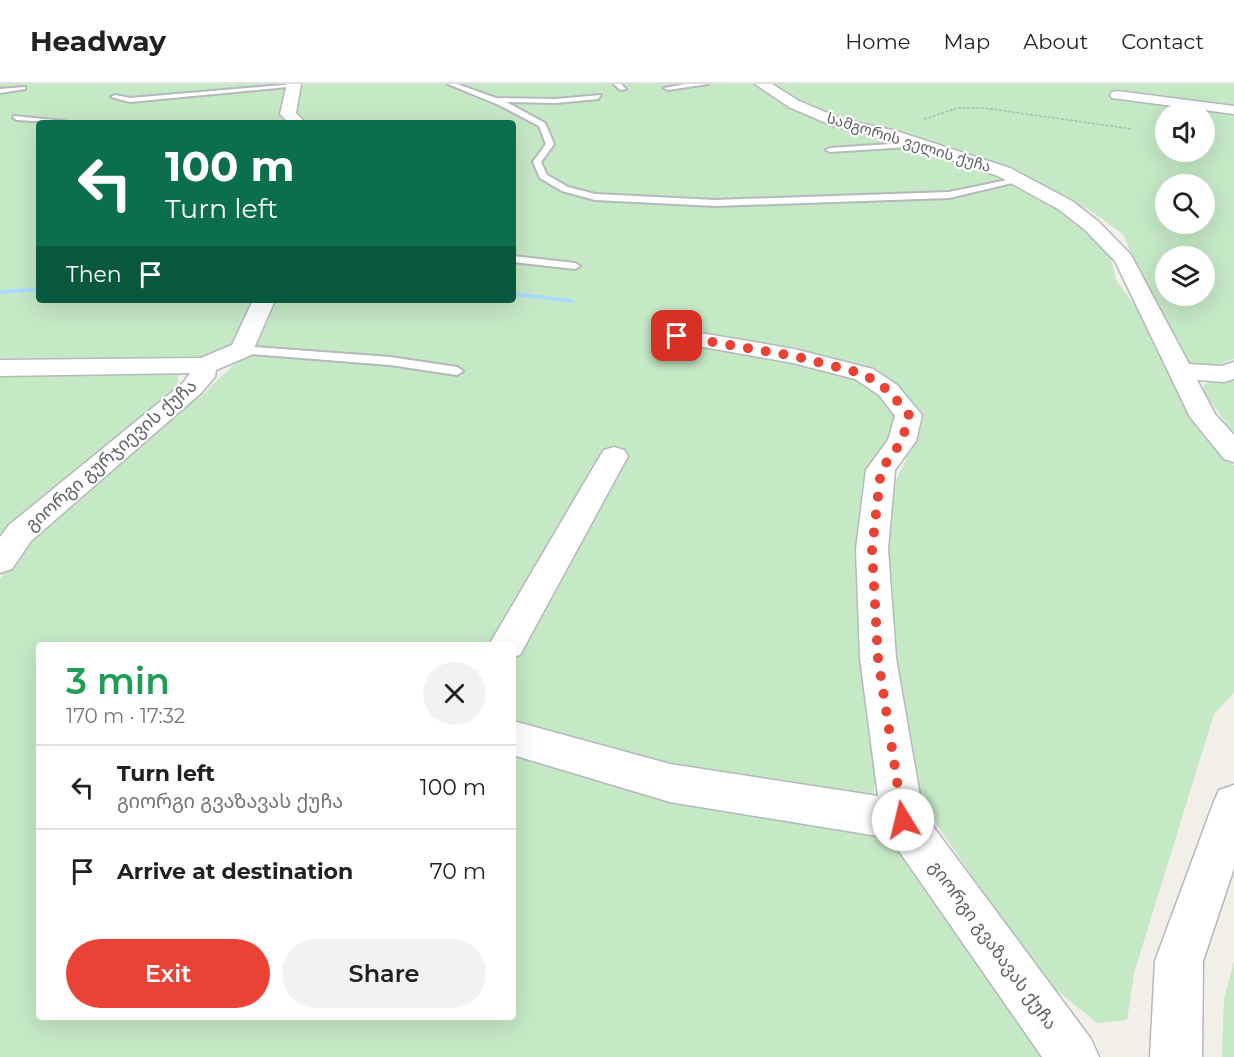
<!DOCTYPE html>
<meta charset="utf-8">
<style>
:root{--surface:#fff;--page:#f2f2f2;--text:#202124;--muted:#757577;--line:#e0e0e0;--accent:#ea4335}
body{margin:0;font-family:Montserrat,"Noto Sans Georgian",sans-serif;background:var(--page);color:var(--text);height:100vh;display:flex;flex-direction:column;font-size:22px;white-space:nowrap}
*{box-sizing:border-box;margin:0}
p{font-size:20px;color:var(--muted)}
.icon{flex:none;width:33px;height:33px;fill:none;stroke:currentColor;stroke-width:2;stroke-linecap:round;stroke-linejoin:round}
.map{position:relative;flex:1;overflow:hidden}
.sheet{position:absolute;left:36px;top:558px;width:480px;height:378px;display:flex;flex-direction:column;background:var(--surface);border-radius:6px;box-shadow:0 6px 24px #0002}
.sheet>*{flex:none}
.banner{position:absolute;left:36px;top:36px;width:480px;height:183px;border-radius:6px;box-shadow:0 6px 24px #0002;background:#0b6e4f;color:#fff;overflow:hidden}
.fabs{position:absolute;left:1155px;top:18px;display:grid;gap:12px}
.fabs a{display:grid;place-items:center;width:60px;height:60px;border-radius:50%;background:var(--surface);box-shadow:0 6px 24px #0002;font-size:30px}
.pin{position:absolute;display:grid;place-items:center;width:51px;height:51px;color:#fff;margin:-26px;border-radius:12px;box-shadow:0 3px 9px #0006}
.me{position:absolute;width:66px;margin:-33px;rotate:351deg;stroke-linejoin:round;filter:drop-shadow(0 0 4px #0008)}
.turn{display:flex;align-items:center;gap:21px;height:126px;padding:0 30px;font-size:27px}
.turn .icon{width:78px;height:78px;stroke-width:2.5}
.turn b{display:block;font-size:42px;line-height:51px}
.then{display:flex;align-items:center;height:57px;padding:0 30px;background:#0003;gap:12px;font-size:22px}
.round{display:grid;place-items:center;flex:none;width:63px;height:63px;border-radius:32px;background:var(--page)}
.headline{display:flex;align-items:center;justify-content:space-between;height:102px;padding:0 30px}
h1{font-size:36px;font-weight:600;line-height:45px;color:#1e9e55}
.button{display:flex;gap:12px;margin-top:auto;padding:12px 30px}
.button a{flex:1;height:69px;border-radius:36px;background:var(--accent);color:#fff;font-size:24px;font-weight:600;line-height:69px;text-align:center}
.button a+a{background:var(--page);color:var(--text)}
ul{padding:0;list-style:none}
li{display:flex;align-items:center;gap:18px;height:84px;padding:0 30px;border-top:2px solid var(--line)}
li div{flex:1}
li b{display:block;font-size:22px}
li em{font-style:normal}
header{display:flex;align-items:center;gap:36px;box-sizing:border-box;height:84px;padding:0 30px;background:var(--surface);border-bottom:2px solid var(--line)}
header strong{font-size:28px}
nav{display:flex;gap:33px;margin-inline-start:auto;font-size:21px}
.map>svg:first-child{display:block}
.green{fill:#c5e8c5;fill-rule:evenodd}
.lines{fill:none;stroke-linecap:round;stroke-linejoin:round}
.stream{fill:#aadaff;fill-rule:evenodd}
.lane-casing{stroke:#b5b8bc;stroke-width:4}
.street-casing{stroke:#b5b8bc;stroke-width:3}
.path{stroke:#9cc7a9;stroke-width:1.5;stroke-dasharray:3 1.5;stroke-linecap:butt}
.lane{fill:#fff;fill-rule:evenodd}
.street{fill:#fff;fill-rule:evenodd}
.route{stroke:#ea4335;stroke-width:10;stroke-dasharray:0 18}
.labels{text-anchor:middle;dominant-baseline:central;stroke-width:4.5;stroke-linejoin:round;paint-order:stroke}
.far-street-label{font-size:15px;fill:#5f6368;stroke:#fff}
.street-label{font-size:18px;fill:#5f6368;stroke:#fff}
</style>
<header>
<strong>Headway</strong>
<nav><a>Home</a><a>Map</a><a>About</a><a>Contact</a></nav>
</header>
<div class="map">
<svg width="1234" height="973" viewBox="0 0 1234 973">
<rect width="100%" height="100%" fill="#f1efe8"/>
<g class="green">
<polygon points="0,0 288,0 283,31 286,39 39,39 39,216 259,216 231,264 200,278 0,274"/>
<polygon points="304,0 756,0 790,21 996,88 1057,122 1104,165 1112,178 1116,196 1148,240 1189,329 1234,382 1234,609 1214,630 1134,889 1127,936 1097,939 1042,894 915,709 885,529 889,411 921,344 911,322 898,332 892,355 866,399 856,508 876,687 874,709 849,720 701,694 513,642 513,574 625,371 494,561 39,561 39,933 513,933 513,661 902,756 1044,973 0,973 0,495 33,448 164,335 200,313 248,267 275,216 513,216 513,39 304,39 294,30 300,3"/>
<path d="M769 0H1234V275L1215 281 1188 280 1142 194 1123 150 1088 125 816 27ZM1166 28H1204V68H1166ZM1166 100H1204V140H1166ZM1166 172H1204V212H1166Z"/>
<path d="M0 288H175L178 289C180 302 172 308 164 316L0 460Z"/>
<polygon points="1234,293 1234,350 1204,309 1204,300"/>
<polygon points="1234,877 1234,973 1222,973 1224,915"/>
</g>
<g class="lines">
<g class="stream">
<polygon points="39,203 39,207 0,210 0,206"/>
<polygon points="513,208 571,215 575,217 571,219 513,212"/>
</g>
<defs>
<g id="lane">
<polygon points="294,0 298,2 130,18 111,13 115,11 130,14"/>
<polygon points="448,0 457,0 496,14 556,15 601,11 598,15 556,19 506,18 545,39 554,60 541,78 547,91 568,103 595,110 715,116 949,108 1017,94 1021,97 949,114 715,122 595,116 562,107 540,94 533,78 546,60 539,42 499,21"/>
<polygon points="614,0 621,0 626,5 620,6"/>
<polygon points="686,0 708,0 668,6 664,4"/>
<polygon points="25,3 25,5 0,9 0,5"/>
<polygon points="14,32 64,37 68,39 17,36 13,34"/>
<polygon points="921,58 925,60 924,62 830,68 826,66 830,64"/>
<polygon points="513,172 575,179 580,182 575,185 513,178"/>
<polygon points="242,262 390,273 457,283 463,287 457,291 390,281 238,269 238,263"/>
</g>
<g id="street">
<polygon points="287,0 301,0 296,29 306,39 289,39 280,30"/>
<polygon points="755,0 772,0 799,17 842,35 896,47 1010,84 1072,117 1098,137 1131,171 1189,280 1221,282 1234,278 1234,295 1224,298 1197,296 1215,330 1234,351 1234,378 1224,375 1190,333 1115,177 1084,145 1058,125 998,92 886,54 833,42 789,23"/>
<polygon points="1117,7 1234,22 1234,30 1112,14 1110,11 1112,8"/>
<polygon points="253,216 275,216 251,271 216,286 215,293 201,309 31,457 12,485 0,489 0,453 9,441 183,299 190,289 0,292 0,276 201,274 232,261"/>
<polygon points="677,245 794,265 873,285 897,301 922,331 916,357 895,386 888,465 896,574 923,729 1091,955 1099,973 1042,973 890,754 670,718 513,671 513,637 670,680 878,712 860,574 856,465 866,386 888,356 895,332 879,311 855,295 793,279 669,257 665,252 669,247"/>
<polygon points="614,363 624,366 628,372 520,571 513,573 513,561 489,561 600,372 604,366"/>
<polygon points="1234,701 1234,784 1203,877 1202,973 1150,973 1155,877 1213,720 1219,706"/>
</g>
</defs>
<use href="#lane" class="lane-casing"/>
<use href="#street" class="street-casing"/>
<polyline class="path" points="924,35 958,24 984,24 1132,45"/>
<use href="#lane" class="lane"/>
<use href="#street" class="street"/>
</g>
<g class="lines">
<polyline class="route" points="677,252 794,272 864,290 888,306 909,331 902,357 881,386 872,465 878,574 903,736"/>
</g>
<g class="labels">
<g class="far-street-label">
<text transform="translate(909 58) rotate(17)">სამგორის ველის ქუჩა</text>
</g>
<g class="street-label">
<text transform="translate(111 371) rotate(-41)">გიორგი გურჯიევის ქუჩა</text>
<text transform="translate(993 861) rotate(54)">გიორგი გვაზავას ქუჩა</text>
</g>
</g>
</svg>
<div class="fabs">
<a><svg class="icon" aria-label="sound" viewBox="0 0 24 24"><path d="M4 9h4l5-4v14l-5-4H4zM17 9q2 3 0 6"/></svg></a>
<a><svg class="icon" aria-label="search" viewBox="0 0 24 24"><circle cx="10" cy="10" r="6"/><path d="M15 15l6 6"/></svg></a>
<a><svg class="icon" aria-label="layers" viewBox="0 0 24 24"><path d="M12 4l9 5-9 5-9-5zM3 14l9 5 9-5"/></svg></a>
</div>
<div class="pin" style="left:677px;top:252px;background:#d93025"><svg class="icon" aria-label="arrive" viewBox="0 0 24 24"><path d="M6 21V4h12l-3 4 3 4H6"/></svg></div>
<svg class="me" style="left:903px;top:736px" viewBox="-20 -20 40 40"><circle r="19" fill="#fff"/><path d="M0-13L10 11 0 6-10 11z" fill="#ea4335"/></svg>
<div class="banner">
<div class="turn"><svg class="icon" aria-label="left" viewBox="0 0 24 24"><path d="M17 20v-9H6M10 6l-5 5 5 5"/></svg><div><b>100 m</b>Turn left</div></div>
<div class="then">Then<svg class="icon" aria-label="arrive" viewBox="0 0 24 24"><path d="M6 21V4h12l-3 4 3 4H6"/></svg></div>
</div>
<section class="sheet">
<div class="headline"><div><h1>3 min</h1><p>170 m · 17:32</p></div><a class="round"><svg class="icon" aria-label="close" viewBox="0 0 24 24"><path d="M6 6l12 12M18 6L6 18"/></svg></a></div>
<ul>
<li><svg class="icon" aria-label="left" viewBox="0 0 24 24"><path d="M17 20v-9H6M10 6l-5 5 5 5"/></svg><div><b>Turn left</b><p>გიორგი გვაზავას ქუჩა</p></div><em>100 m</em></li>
<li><svg class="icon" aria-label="arrive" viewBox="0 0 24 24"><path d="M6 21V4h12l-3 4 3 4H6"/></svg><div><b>Arrive at destination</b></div><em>70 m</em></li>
</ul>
<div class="button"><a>Exit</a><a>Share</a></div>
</section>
</div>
